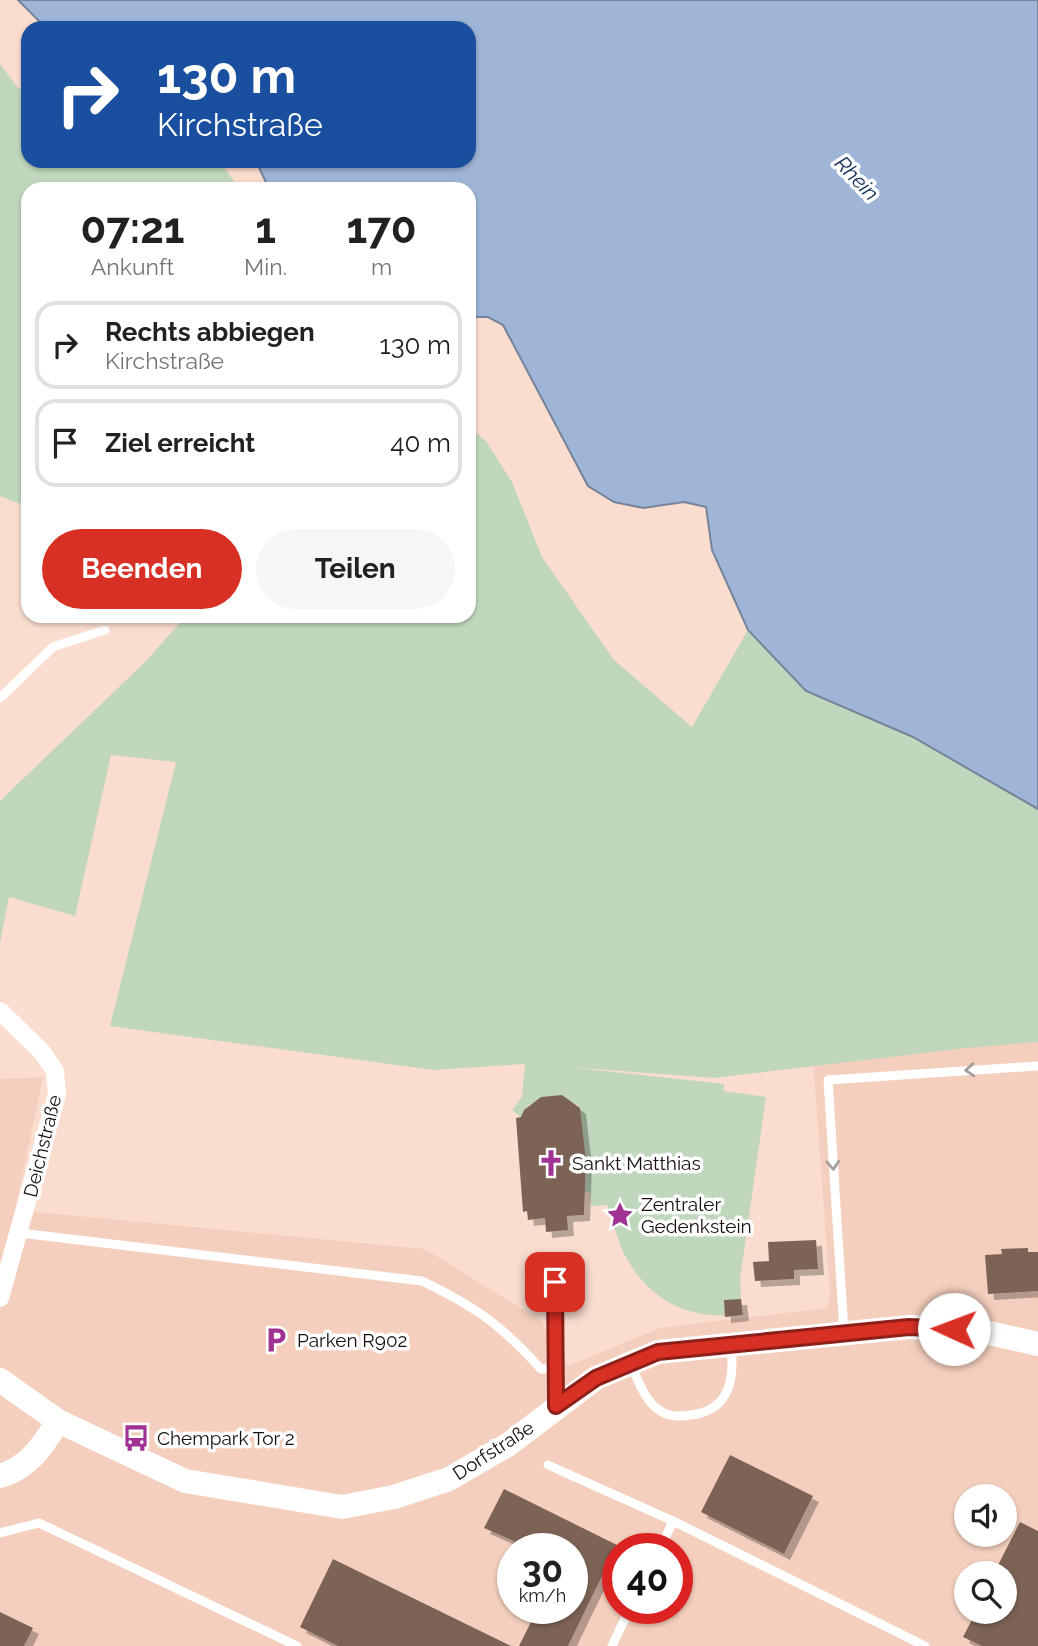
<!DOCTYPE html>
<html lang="de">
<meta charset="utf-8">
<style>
:root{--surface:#fff;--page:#f6f6f6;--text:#202124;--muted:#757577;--line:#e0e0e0;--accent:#d93025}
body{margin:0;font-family:Raleway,sans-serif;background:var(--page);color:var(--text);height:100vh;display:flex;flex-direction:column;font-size:26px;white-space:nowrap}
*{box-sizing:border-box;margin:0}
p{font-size:23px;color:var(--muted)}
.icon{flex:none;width:38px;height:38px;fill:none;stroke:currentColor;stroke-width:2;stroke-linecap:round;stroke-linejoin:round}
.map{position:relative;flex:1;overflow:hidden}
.sheet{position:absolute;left:21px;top:182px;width:455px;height:441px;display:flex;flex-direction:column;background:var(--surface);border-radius:21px;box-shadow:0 2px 5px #0004}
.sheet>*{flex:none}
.banner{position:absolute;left:21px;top:21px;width:455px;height:147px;border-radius:21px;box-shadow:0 2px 5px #0004;background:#1a4fa0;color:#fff;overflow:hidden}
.buttons{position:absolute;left:954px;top:1484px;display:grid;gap:14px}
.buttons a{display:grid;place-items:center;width:63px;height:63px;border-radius:50%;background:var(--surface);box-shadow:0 2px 5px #0004;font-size:35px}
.speed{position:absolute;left:497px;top:1533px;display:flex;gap:14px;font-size:35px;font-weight:700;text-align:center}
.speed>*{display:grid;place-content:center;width:91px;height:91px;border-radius:50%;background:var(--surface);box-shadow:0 2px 5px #0004;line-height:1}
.speed small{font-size:18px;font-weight:400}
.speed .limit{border:10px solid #d22;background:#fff;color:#111}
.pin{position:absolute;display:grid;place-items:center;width:60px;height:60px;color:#fff;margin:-30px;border-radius:14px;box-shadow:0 4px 10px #0006}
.me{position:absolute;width:77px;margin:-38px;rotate:272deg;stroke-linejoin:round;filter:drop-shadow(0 0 5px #0008)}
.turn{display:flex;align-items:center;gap:24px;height:147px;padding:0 21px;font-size:32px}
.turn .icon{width:91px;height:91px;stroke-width:2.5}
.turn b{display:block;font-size:49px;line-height:60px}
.eta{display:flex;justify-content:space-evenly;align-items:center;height:119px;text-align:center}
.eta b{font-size:42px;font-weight:700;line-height:49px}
.action{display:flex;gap:14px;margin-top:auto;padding:14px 21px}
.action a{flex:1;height:80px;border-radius:42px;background:var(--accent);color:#fff;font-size:28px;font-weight:700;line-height:80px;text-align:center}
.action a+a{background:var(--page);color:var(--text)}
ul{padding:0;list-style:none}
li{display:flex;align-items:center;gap:21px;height:88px;margin:0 14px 10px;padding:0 7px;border:4px solid var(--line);border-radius:21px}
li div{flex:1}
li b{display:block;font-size:26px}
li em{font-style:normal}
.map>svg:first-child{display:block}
.built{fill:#f4cfbd;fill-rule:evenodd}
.green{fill:#c0d7bd}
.water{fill:#9eb5d7;stroke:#768399;stroke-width:2}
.building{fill:#7d6457;filter:url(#shadow)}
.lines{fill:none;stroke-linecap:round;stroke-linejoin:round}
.lane{stroke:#fff;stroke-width:9}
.street{stroke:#fff;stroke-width:18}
.secondary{stroke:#fff;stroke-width:24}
.oneway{stroke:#a29f9d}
.route-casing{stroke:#8d1f18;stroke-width:18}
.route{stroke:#d93025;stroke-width:12}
.labels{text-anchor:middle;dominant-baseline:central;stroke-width:7;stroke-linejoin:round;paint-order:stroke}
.street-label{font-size:19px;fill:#170e09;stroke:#fff}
.poi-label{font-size:19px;fill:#170e09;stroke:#fff;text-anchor:start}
.water-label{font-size:21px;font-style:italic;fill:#122f5b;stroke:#fff}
</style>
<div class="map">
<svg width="1038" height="1646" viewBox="0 0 1038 1646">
<defs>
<filter id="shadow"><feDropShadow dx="6" dy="6" stdDeviation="0" flood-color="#0004"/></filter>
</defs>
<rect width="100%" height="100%" fill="#faddcf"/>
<path class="built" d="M1038 1042V1646H0V1079L43 1077 15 1210 425 1249 540 1320 568 1366 660 1328 827 1308 830 1294 813 1058ZM966 1496H1004V1535H966ZM513 1549H572V1608H513ZM618 1549H677V1608H618ZM966 1573H1004V1612H966Z"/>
<g class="green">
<polygon points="0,64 18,88 28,93 28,161 219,161 240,189 28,189 28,507 0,496"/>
<path d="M469 428 486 441 512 482 542 557 614 660 692 727 748 630 807 691 913 737 1038 809V1042L966 1048 714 1078 568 1067 724 1084V1091L766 1097 740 1279 742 1315C692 1319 656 1306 628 1261 618 1245 614 1223 607 1205L591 1206 590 1192H583L586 1158 579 1137 584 1136 580 1134 578 1105 564 1100 563 1095 541 1097 534 1107 528 1104 531 1109 522 1118 512 1110 522 1097 525 1064 433 1070 110 1026 176 762 111 755 75 916 9 897 0 943V801L145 662 186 616H469Z"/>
</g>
<polygon class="water" points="18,0 1038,0 1038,809 913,737 806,691 748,630 712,550 706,507 684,502 643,508 614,502 588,486 503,325 488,317 469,317 469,189 269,189 256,161 469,161 469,28 46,28"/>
<g class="building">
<polygon points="562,1095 580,1108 586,1160 584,1215 567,1216 568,1230 546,1232 545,1218 528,1220 527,1211 523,1212 516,1118 521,1117 524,1110 541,1097"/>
<polygon points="816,1240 818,1269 794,1270 794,1279 755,1281 753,1262 769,1261 768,1242"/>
<polygon points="1028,1248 1028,1252 1038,1252 1038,1291 988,1294 985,1255 1002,1254 1001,1249"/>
<polygon points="741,1299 743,1315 725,1317 724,1300"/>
<polygon points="730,1455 813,1496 784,1554 701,1512"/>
<polygon points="504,1489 617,1545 568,1646 519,1646 538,1608 572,1608 572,1549 531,1549 484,1528"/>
<polygon points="1020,1522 1038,1531 1038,1646 982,1646 963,1637 976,1612 1004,1612 1004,1573 994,1573"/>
<polygon points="333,1559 511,1646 338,1646 300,1627"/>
<polygon points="0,1612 33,1628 24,1646 0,1646"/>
</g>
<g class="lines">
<g class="lane">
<polyline points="0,698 53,647 105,630"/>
<path d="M20 1233 422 1281C476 1307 501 1325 541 1369H555"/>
<polyline points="844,1332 828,1080 1038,1066"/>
<path d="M631 1364C637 1379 645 1401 659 1410 668 1417 679 1417 690 1415 728 1411 735 1382 731 1348"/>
<polyline points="548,1465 673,1521"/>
<polyline points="0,1533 39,1523 297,1646"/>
<polyline points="660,1549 673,1521 925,1646"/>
<polyline points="612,1646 630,1608"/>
</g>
<g class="street">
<polyline points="0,1011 42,1052 55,1071 57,1094 0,1298"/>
<polyline points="555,1282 556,1406"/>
</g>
<g class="secondary">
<polyline points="0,1380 58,1421 185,1481 342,1507 394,1497 449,1479 509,1444 596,1378 658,1352 909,1327 976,1330 1038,1344"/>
<path d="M0 1476C28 1468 43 1446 58 1421"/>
</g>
</g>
<defs><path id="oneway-chevron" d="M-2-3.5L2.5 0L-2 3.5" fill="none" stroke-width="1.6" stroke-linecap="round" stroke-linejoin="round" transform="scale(1.75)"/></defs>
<g class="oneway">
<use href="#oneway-chevron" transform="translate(970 1070) rotate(176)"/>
<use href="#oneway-chevron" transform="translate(833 1165) rotate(86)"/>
</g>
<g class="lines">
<defs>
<polyline id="route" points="555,1282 556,1406 596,1378 658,1352 909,1327 954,1329"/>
</defs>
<use href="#route" class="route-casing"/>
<use href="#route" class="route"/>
</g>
<defs>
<symbol id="church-bare" viewBox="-9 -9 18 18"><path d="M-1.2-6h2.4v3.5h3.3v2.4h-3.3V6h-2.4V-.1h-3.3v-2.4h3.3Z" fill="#9f3292" stroke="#fff" stroke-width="2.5" paint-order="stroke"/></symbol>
<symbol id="sight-bare" viewBox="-9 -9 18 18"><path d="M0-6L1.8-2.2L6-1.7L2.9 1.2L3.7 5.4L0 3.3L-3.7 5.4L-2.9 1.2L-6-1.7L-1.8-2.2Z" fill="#9f3292" stroke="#fff" stroke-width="2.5" paint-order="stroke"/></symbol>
<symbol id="parking-bare" viewBox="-9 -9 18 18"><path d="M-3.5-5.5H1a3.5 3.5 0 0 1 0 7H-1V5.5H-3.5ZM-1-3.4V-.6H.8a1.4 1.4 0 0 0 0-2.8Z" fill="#9f3292" stroke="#fff" stroke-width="2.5" paint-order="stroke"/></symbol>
<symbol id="bus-bare" viewBox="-9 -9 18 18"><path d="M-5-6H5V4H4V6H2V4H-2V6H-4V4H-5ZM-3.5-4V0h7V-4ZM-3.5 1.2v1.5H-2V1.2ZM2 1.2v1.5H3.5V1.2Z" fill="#9f3292" stroke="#fff" stroke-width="2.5" paint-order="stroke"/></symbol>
</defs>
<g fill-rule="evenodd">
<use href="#church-bare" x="532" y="1144" width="38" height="38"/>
<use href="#sight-bare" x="601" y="1196" width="38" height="38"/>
<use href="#parking-bare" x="257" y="1321" width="38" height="38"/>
<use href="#bus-bare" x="117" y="1419" width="38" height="38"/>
</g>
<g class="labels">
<g class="street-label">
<text transform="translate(42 1146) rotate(-76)">Deichstraße</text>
<text transform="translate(493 1450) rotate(-33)">Dorfstraße</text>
</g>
<g class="poi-label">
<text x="572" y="1163">Sankt Matthias</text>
<text x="641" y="1204">Zentraler<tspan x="641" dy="22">Gedenkstein</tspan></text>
<text x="297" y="1340">Parken R902</text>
<text x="157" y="1438">Chempark Tor 2</text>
</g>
<g class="water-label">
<text transform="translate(857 178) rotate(46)">Rhein</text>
</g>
</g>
</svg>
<div class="buttons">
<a><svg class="icon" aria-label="sound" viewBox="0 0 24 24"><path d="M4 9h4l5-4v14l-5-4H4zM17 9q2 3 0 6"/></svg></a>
<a><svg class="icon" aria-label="search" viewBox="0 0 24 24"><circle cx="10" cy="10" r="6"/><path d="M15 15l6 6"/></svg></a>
</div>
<div class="speed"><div>30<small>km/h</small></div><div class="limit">40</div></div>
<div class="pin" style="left:555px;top:1282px;background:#d93025"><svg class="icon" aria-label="arrive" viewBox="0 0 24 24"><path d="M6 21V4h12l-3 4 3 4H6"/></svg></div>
<svg class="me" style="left:954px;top:1329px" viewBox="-20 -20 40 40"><circle r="19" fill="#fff"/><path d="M0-13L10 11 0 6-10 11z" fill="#d93025"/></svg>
<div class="banner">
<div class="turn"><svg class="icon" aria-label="right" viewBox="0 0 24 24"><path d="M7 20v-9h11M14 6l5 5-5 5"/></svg><div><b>130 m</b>Kirchstraße</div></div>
</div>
<section class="sheet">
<div class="eta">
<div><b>07:21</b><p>Ankunft</p></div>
<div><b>1</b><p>Min.</p></div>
<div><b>170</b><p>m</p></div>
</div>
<ul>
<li><svg class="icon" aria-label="right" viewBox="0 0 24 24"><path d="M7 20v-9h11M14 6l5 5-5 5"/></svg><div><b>Rechts abbiegen</b><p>Kirchstraße</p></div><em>130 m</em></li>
<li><svg class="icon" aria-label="arrive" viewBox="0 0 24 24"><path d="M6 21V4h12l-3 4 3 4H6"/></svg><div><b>Ziel erreicht</b></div><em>40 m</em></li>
</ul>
<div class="action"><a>Beenden</a><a>Teilen</a></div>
</section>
</div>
